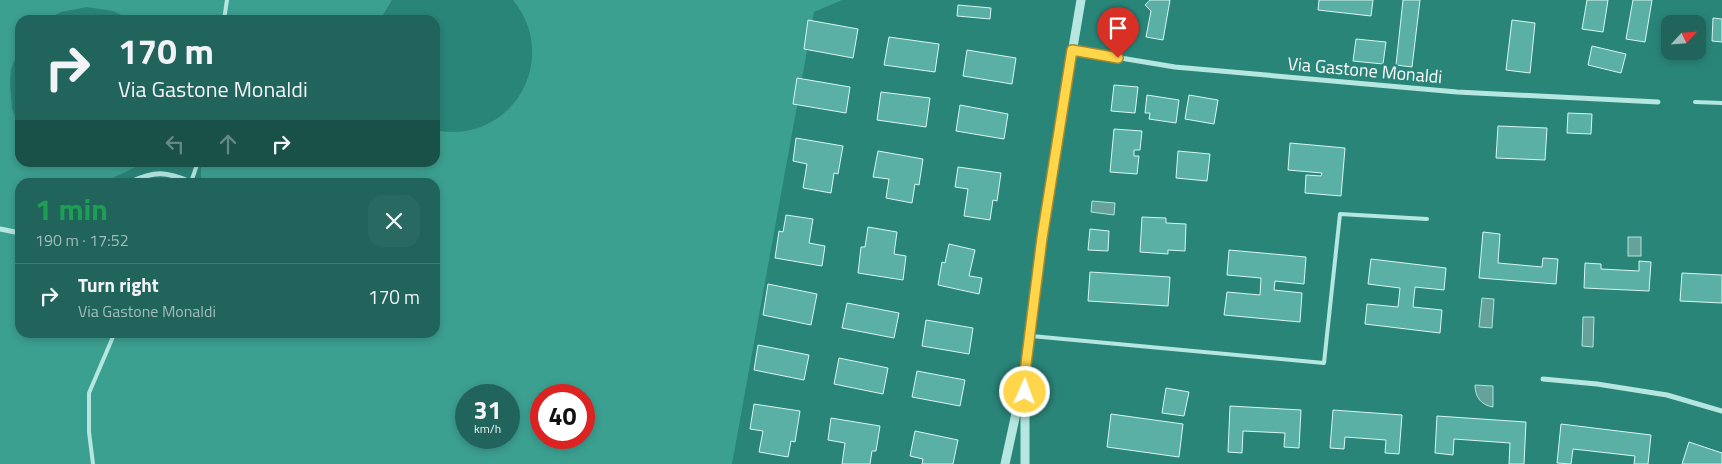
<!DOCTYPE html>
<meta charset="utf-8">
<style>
:root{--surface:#20645b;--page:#286a61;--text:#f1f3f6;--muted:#a2bdbb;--line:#3d7871}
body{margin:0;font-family:"Titillium Web",sans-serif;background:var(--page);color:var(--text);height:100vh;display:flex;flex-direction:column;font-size:19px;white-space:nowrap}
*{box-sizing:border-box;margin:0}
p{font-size:16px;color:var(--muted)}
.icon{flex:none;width:28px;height:28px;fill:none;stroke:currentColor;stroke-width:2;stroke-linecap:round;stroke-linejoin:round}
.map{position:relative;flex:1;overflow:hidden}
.sheet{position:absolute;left:15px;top:178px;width:425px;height:160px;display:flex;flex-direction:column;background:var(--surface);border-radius:15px;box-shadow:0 2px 8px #0003}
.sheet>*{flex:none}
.guide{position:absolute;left:15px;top:15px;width:425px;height:152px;border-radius:15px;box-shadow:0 2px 8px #0003;background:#20645b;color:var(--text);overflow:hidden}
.needle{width:32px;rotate:64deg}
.fabs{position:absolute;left:1661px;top:15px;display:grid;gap:10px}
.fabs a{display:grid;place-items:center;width:45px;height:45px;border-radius:10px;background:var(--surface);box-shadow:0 2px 8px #0003;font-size:25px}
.speed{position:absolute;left:455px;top:384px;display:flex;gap:10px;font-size:25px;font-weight:700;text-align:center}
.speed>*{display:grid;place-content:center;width:65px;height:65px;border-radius:50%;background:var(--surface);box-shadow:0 2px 8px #0003;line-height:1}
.speed small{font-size:12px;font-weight:400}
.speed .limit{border:8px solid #d22;background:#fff;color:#111}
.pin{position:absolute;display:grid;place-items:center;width:42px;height:42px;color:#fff;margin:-51px -21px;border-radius:50% 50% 50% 0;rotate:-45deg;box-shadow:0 0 5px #0007}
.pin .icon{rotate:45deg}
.me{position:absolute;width:55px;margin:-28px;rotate:2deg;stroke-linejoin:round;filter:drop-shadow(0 0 4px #0008)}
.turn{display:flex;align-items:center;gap:18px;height:105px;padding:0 20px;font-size:22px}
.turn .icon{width:65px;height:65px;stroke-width:2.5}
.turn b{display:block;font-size:35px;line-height:42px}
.lanes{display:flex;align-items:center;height:48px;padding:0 20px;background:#0003;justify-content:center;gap:25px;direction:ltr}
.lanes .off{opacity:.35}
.round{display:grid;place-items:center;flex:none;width:52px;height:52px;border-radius:15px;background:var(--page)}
.summary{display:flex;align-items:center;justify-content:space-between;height:85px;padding:0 20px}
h1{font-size:30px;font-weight:700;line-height:38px;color:#1e9e55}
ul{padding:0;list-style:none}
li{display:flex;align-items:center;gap:15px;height:65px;padding:0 20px;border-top:1px solid var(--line)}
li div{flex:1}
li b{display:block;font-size:19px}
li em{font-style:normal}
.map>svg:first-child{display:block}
.green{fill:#3ca091;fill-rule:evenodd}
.water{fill:#66a29a;stroke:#aae7dd}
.building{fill:#5ab0a4;stroke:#d8f6f2}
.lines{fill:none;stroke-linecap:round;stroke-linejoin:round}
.service{stroke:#b5e7e0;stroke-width:4}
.minor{stroke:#b5e7e0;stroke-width:5}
.tertiary{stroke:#b5e7e0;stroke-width:9}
.route-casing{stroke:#a68a30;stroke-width:12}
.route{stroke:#ffd54a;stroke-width:9}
.labels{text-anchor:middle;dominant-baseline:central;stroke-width:5;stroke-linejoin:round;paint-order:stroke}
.street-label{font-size:18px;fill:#fff;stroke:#2a8579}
</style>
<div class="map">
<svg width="1722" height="464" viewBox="0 0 1722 464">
<rect width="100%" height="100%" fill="#2a8579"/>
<path class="green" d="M0 0H392L380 20H133L113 11 87 7 61 12 46 20H20V47L11 69 10 83 12 109 20 126V162L63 163 79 167H92L117 163H168L138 166 104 182H20V332H435V182H201V163L435 162V130C511 146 562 59 513 0H842L814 12 732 464H0ZM466 395H509V438H466ZM541 395H584V438H541Z"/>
<g class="water">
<polygon points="1092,201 1115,203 1114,215 1091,212"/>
<rect x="1628" y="237" width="13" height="19"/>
<polygon points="1482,298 1494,299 1492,328 1479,327"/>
<polygon points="1583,317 1594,317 1593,347 1582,346"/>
<path d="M1475 385 1493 386V407C1481 405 1475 397 1475 385Z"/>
</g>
<g class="building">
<polygon points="1150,0 1170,0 1163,40 1146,37 1151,11 1145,5"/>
<polygon points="1319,0 1373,0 1371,16 1318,10"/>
<polygon points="1403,0 1420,0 1412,67 1396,65"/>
<polygon points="1587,0 1608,0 1603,32 1582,29"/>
<polygon points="1633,0 1652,0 1645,42 1626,39"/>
<polygon points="958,5 991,8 990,19 957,16"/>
<polygon points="1713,18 1722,19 1722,42 1712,41"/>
<polygon points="808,20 858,29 853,58 804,49"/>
<polygon points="1512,20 1535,23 1530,73 1506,70"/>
<polygon points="889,37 939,44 935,72 884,65"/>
<polygon points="1356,39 1386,42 1383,64 1353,61"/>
<polygon points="1592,46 1626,54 1621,73 1588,65"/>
<polygon points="967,50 1016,58 1012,84 963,76"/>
<polygon points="797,78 850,87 846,113 793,104"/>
<polygon points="1114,85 1138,87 1135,113 1111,111"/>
<polygon points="881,92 930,98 926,127 877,120"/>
<polygon points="1147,95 1179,100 1176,123 1149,119 1150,113 1145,113"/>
<polygon points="1189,95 1218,100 1214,124 1185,119"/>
<polygon points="960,105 1008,114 1004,139 956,131"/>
<polygon points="1568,113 1592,114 1591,134 1567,133"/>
<polygon points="1498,126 1547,128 1545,160 1496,158"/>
<polygon points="1114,129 1142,131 1140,150 1134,150 1134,156 1139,156 1137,174 1110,172"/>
<polygon points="796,138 843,146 838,174 834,173 831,193 803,188 807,164 793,161"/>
<polygon points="1290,143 1345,148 1341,196 1305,193 1306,175 1321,176 1322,173 1288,170"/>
<polygon points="878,151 923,159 919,185 915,184 912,203 886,198 889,179 873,177"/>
<polygon points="1178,151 1210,154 1207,181 1176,178"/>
<polygon points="958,167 1001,173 997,201 993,200 990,220 964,216 968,189 955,187"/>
<polygon points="786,215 813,219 809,243 825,246 822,266 775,258 779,231 783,232"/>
<polygon points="1142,217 1166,218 1166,223 1186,224 1185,251 1168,250 1168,254 1140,252"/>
<polygon points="868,227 897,232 894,254 906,256 903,280 858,273 861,247 865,247"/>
<polygon points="1090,229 1109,231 1108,251 1088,250"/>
<polygon points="1483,232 1500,234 1498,263 1542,267 1543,258 1558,259 1556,284 1479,278"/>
<polygon points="949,244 975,250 969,276 982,278 979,294 938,285 942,262 945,263"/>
<polygon points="1229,250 1306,257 1304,284 1275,281 1274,290 1302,293 1300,322 1224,315 1227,292 1260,295 1261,278 1227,275"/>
<polygon points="1371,259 1446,268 1444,290 1415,287 1413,307 1442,310 1440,333 1365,324 1367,304 1398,307 1400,288 1368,284"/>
<polygon points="1639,261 1651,262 1649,291 1584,288 1585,263 1601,264 1601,269 1639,271"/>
<polygon points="1090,272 1170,277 1168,306 1088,301"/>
<polygon points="1682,273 1722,275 1722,303 1680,301"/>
<polygon points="768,284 817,294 811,325 763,315"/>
<polygon points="847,303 899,313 894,338 842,328"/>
<polygon points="926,320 973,328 969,354 922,346"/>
<polygon points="758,345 809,355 804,380 754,370"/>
<polygon points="839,358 888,368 883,394 834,384"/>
<polygon points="917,371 965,380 960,406 912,397"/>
<polygon points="1166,388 1189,392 1184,416 1162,413"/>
<polygon points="754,404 800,411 795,442 791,441 788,457 759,452 763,431 750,429"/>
<polygon points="1230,406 1301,410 1299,448 1284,447 1285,433 1243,431 1242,453 1228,452"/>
<polygon points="1333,410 1402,415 1399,454 1385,453 1386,440 1345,437 1344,449 1330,448"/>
<polygon points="1111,414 1183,424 1179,457 1107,447"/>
<polygon points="1437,416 1526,422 1524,464 1509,464 1510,443 1454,439 1453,455 1435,453"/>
<polygon points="831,418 880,426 876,451 872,451 870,464 842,464 845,443 828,440"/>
<polygon points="1561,424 1651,435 1648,464 1634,464 1635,456 1573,449 1571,464 1557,463"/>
<polygon points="915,431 958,440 953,464 922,464 923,459 910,456"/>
<polygon points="1689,442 1722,453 1722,464 1682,464"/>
</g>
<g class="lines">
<g class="service">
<polyline points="224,20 227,0"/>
<polyline points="1695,102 1722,103"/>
<polyline points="191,182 198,162"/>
<polyline points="1031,336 1324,363 1340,214 1427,219"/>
<polyline points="93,464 89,432 89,393 115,332"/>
</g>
<g class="minor">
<polyline points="1072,50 1175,67 1457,92 1658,102"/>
<path d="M131 182C155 170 167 172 191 182"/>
<polyline points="0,229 20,233"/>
<polyline points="1543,379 1597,384 1667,395 1722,411"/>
</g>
<g class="tertiary">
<polyline points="1025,390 1025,464"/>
<polyline points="1005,464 1025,372 1051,178 1081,0"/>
</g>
</g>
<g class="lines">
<defs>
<polyline id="route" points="1025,392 1025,372 1042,238 1072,50 1118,58"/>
</defs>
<use href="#route" class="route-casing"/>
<use href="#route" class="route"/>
</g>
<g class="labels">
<g class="street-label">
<text transform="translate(1365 70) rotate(5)">Via Gastone Monaldi</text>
</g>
</g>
</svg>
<div class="fabs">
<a><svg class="needle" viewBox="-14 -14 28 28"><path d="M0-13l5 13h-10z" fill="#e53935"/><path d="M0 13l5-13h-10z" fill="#a2bdbb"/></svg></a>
</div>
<div class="speed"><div>31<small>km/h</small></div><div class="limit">40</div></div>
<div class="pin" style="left:1118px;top:58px;background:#d93025"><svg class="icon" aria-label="arrive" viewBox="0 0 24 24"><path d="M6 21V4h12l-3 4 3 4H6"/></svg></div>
<svg class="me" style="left:1025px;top:392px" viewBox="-20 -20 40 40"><circle r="17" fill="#ffd54a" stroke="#fff" stroke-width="3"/><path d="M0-11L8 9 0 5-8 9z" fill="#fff"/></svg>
<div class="guide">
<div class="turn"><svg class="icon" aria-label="right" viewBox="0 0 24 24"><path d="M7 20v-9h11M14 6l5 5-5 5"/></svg><div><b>170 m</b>Via Gastone Monaldi</div></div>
<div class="lanes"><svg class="icon off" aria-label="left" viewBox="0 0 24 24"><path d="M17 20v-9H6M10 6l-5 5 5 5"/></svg><svg class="icon off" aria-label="ahead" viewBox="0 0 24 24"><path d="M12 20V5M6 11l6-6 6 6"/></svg><svg class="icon" aria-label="right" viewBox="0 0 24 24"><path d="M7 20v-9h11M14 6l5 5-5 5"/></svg></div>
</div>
<section class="sheet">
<div class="summary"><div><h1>1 min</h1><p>190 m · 17:52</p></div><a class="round"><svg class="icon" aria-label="close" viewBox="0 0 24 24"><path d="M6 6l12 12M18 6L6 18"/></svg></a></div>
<ul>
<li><svg class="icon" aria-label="right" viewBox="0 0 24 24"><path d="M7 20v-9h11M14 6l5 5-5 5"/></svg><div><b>Turn right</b><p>Via Gastone Monaldi</p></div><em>170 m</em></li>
</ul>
</section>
</div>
